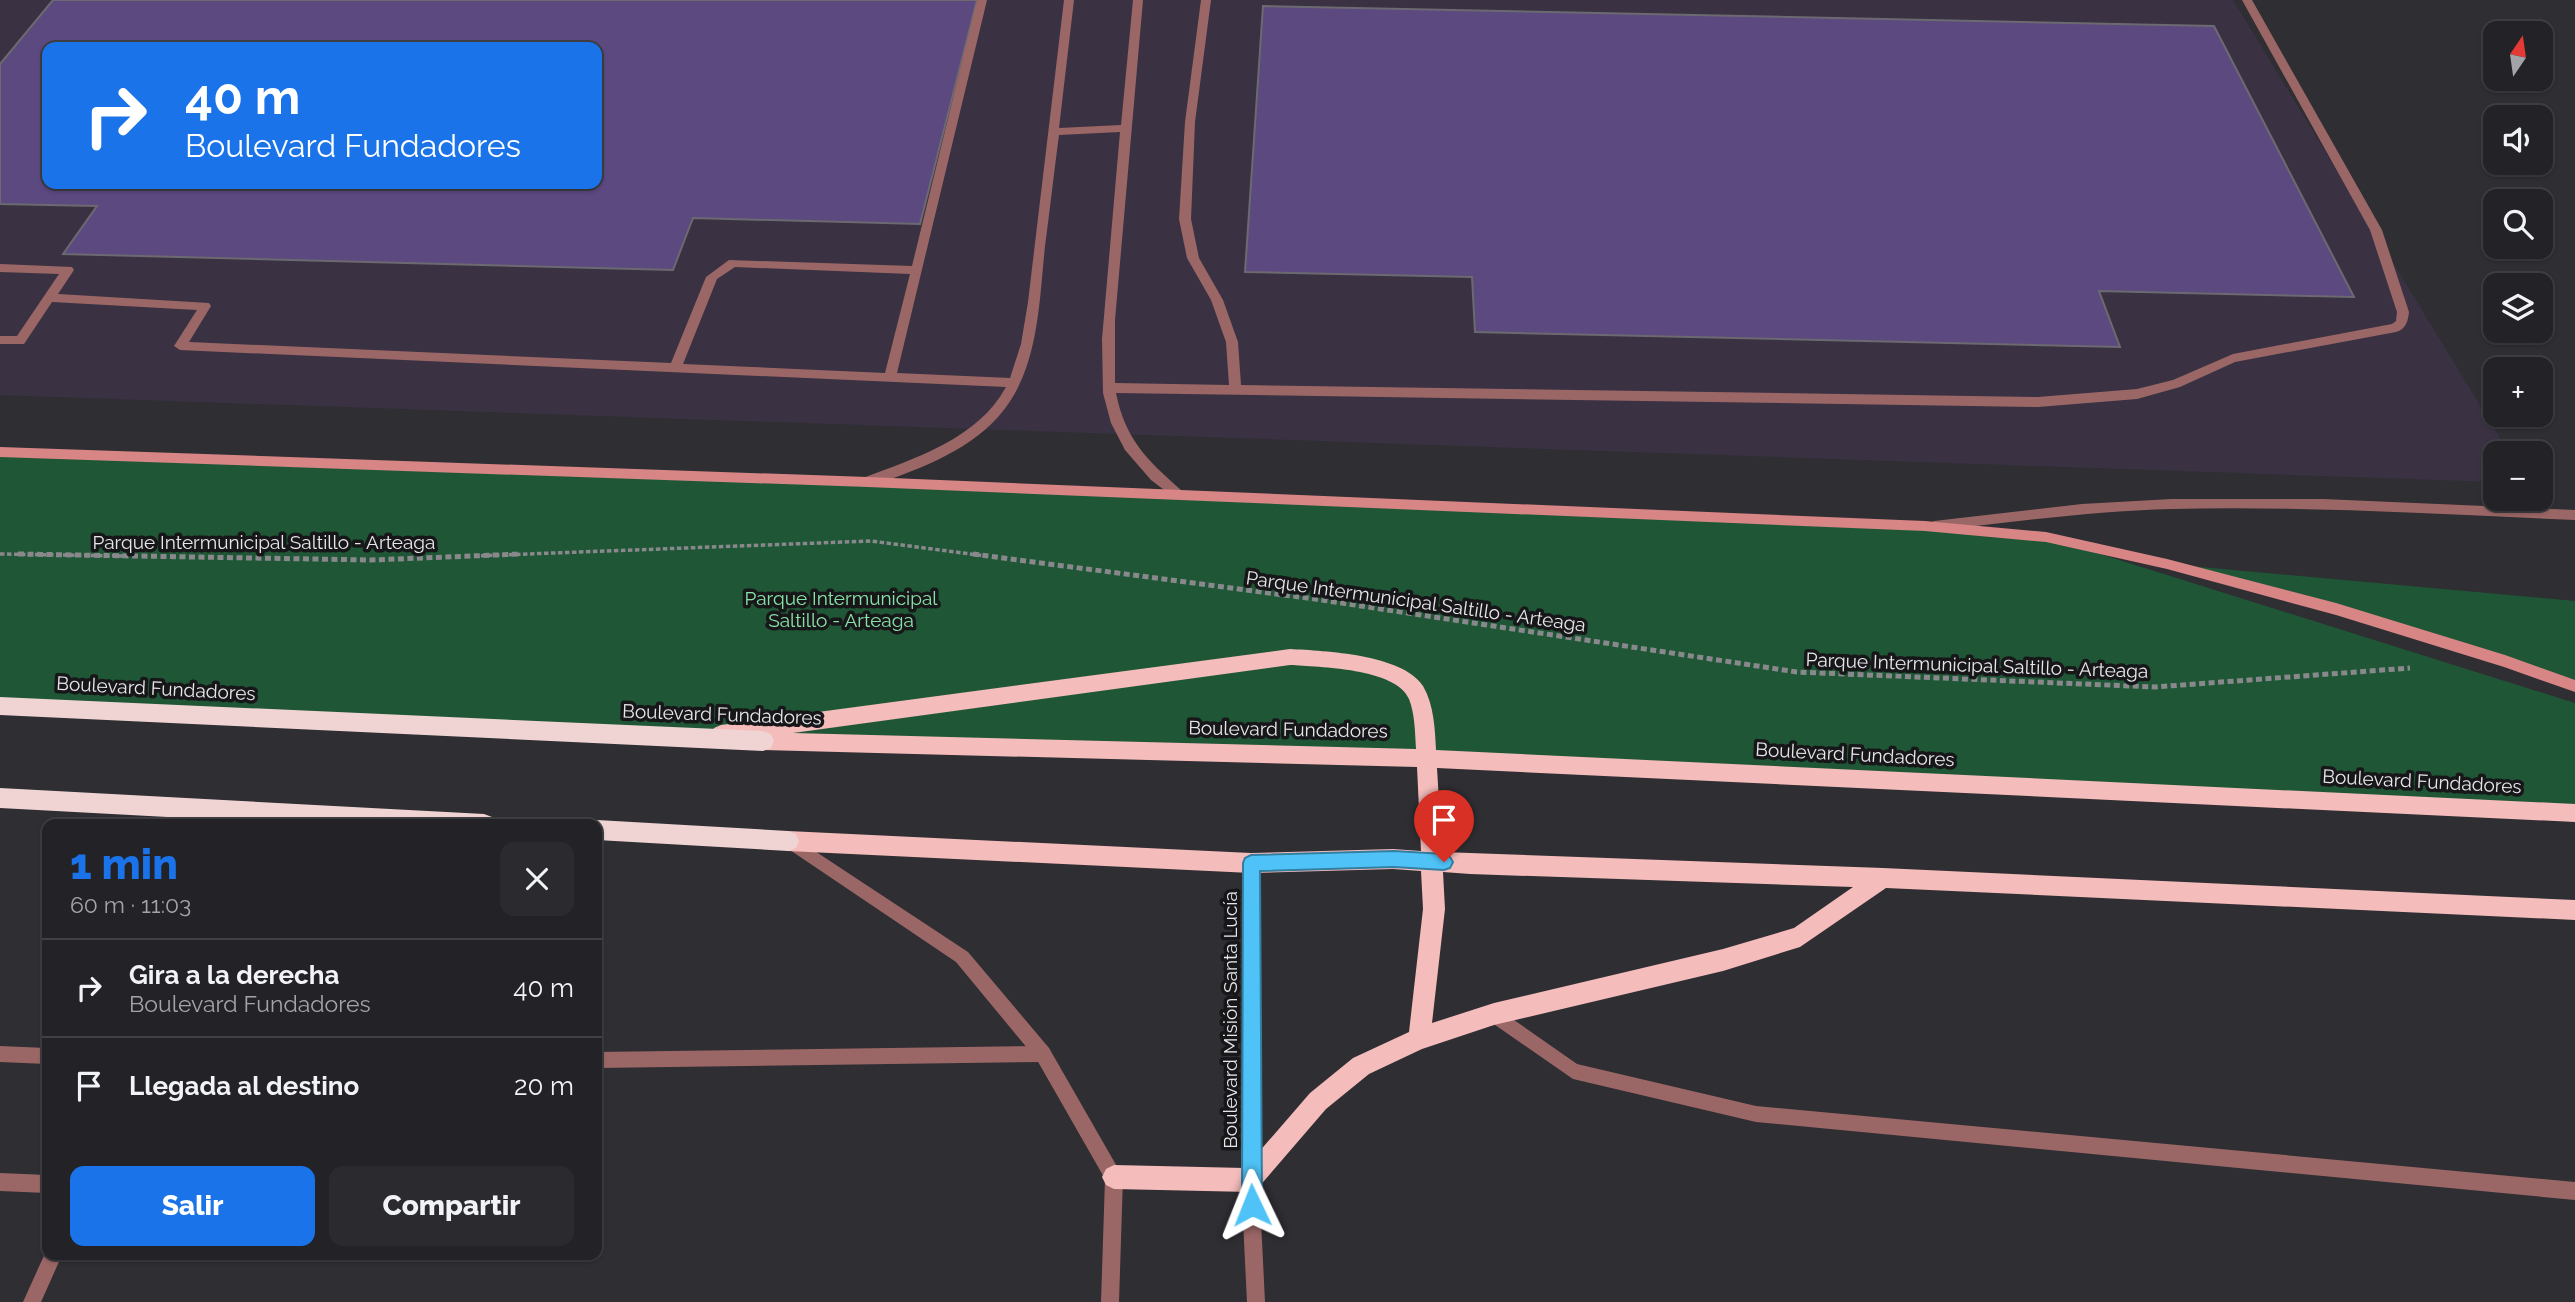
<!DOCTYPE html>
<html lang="es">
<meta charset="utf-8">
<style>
:root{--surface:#232226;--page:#2b2a2e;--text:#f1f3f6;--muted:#a3a4a7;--line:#403f43;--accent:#1a73e8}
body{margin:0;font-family:Raleway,sans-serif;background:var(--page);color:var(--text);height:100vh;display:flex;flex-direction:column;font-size:26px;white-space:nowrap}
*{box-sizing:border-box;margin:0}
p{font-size:23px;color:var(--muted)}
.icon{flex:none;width:38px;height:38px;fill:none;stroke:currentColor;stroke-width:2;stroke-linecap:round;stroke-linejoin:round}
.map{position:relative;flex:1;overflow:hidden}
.side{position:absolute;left:42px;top:819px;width:560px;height:441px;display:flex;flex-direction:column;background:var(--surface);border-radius:14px;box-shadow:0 2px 5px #0004,0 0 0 2px var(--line)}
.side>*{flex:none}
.guide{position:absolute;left:42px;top:42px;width:560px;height:147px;border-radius:14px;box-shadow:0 2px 5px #0004,0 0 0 2px var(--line);background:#1a73e8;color:#fff;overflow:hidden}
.needle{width:46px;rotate:13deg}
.tools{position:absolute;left:2483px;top:21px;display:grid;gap:14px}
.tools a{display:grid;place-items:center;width:70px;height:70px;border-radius:14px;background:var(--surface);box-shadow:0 2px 5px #0004,0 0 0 2px var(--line);font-size:35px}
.pin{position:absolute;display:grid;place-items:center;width:60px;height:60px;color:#fff;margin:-72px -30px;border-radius:50% 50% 50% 0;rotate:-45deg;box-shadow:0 0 7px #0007}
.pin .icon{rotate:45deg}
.me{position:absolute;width:77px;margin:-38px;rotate:358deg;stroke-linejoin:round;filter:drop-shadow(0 0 5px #0008)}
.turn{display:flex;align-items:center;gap:24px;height:147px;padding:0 28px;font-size:32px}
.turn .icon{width:91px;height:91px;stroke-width:2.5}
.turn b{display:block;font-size:49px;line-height:60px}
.round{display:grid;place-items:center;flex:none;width:74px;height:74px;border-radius:14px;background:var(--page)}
.overview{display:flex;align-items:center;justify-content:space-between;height:119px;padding:0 28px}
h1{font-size:42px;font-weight:800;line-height:52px;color:var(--accent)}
.button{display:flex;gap:14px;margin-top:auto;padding:14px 28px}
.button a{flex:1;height:80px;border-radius:14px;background:var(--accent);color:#fff;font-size:28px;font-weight:800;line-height:80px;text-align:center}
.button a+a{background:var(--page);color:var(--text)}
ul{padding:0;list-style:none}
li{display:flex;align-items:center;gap:21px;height:98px;padding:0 28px;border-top:2px solid var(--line)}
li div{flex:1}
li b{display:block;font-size:26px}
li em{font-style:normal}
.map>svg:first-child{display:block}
.industrial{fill:#3a3243;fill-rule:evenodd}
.green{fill:#1f5736}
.building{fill:#5b4980;stroke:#6c6a70;stroke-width:2;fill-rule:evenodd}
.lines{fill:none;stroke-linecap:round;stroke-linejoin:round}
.path-far1{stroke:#89888c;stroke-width:3.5;stroke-dasharray:4.5 2.5;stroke-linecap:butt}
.path{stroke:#89888c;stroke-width:5;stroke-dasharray:6 3.5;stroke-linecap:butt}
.service{fill:#9b6766;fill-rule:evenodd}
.minor{fill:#9b6766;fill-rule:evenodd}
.tertiary{fill:#9b6766;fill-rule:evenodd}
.secondary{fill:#d78585;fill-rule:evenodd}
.trunk{fill:#f4bcbb;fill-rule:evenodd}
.motorway{fill:#efd4d3;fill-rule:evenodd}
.route{fill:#4fc3f7;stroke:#337fa1;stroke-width:2}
.labels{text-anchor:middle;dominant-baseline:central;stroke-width:7;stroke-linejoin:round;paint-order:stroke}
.street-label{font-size:19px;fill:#e7e6ea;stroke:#171619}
.park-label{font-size:19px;fill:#88e2a8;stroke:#171619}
</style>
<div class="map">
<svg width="2575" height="1302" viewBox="0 0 2575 1302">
<rect width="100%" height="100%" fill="#2f2e33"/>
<path class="industrial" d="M0 0H2233L2509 453H2496L2495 482 0 395ZM47 47H597V184H47Z"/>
<g class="green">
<polygon points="0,452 1513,509 2046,537 2575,703 2575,813 0,704"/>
<polygon points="2167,564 2575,601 2575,686"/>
</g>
<g class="building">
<path d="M53 0H977L920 224 693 218 673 270 63 254 97 206 0 204V64ZM47 47H597V184H47Z"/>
<polygon points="1263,6 2214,26 2354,297 2099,291 2120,347 1475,332 1472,277 1245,272"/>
</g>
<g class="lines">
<g class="path-far1">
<polyline points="0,554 126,556"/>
<polyline points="474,556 871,541 986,556"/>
</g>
<g class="path">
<polyline points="18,554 370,560 521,554"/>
<polyline points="973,554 1315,599 1797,672 2155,687 2410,668"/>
</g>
<g class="service">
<path d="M977 0H987L897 373 1010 378 1021 344 1028 302 1064 0H1074L1059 128 1121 125 1133 0H1143L1115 320V383L1229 385 1226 342 1211 300 1187 258 1179 219 1185 122 1201 0H1211L1195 122 1191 219 1199 258 1223 300 1238 342 1241 385 2038 397 2137 389 2173 380 2233 354 2392 324 2396 321 2397 312 2370 230 2242 0H2252L2382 230 2409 312C2408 321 2406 329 2396 332L2235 362 2180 387 2137 399 2038 407 1116 393C1125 439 1147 460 1181 490L1183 494 1181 498 1176 499 1151 480 1125 450 1111 423 1103 393 1102 339 1120 132 1059 135C1054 172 1050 209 1045 246 1039 303 1039 372 998 417 966 453 912 472 868 487L863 486 862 482 863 478C915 458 978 439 1006 387L180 350 174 346 197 310 52 302 24 344H0V336H17L59 274 0 272V264L72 267 74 270 58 294 209 303 211 306 189 342 671 363 706 277 729 260 912 266ZM735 267 910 274 885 373 683 364 717 279Z"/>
<path d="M2172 499H2323L2575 510V520C2441 514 2306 506 2172 509 2092 511 2013 522 1934 531L1927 526 1934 521 2082 504Z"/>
<polygon points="0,1046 47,1048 47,1064 0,1062"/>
<polygon points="1043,1046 1049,1048 1051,1054 1049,1060 1043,1062 597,1068 597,1052"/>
<polygon points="0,1173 47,1175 47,1193 0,1191"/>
<polygon points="47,1249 47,1255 62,1255 41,1302 23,1302"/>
</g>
<polygon class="minor" points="1494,1006 1577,1064 1756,1106 2575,1182 2575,1200 1756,1122 1573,1079 1488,1020 1486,1014 1488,1008"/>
<g class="tertiary">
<polygon points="789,834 968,952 1049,1048 1123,1177 1119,1302 1101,1302 1105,1179 1037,1060 956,962 784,846 781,841 784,836"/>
<polygon points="1251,856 1256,858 1259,863 1259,1180 1265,1302 1247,1302 1241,1180 1243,863 1246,858"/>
</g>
<polygon class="secondary" points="0,447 868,477 1925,521 2046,532 2167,559 2336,603 2505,655 2575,680 2575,692 2504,667 2336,615 2167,569 2046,542 1925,531 868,487 0,457"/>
<path class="trunk" d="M1290 649C1325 651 1402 654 1423 686 1434 705 1435 729 1436 750L2575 804V822L1437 768 1442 852 1883 868 2575 900V920L1886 888 1800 947 1723 971 1494 1025 1422 1049 1369 1074 1326 1109 1258 1188 1250 1192 1114 1189 1106 1185 1102 1177 1106 1169 1114 1165 1245 1168 1310 1093 1353 1058 1409 1032 1423 909 1421 871 1393 869 1251 873 788 851 781 848 778 841 781 834 788 831 1251 853 1393 849 1421 851 1417 767 763 750 756 747 754 738 721 743 714 740 711 734 714 728 721 725ZM1290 665C1319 667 1396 668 1409 699 1415 714 1415 733 1416 749L793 733ZM1443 872 1470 874 1853 887 1794 928 1723 949 1494 1003 1432 1023 1445 909Z"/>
<g class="motorway">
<polygon points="0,697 763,731 771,734 774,741 771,748 763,751 0,715"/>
<polygon points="0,788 484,814 492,817 495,824 298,824 0,808"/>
<polygon points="597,820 788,831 796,834 799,841 796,848 788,851 597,840 597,824 588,824"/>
</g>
</g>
<polygon class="route" points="1394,851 1444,854 1450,857 1453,862 1450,868 1444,870 1394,867 1260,871 1262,1205 1259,1212 1252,1214 1245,1212 1242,1205 1243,863 1245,858 1251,855"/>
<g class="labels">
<g class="street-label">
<text x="264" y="542">Parque Intermunicipal Saltillo - Arteaga</text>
<text transform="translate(1416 601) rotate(8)">Parque Intermunicipal Saltillo - Arteaga</text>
<text transform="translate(1977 665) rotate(2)">Parque Intermunicipal Saltillo - Arteaga</text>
<text transform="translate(156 688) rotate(3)">Boulevard Fundadores</text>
<text transform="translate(722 714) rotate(2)">Boulevard Fundadores</text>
<text transform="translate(1288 729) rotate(1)">Boulevard Fundadores</text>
<text transform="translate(1855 754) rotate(3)">Boulevard Fundadores</text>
<text transform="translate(2422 781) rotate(3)">Boulevard Fundadores</text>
<text transform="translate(1230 1020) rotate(-90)">Boulevard Misión Santa Lucía</text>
</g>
<g class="park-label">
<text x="841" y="598">Parque Intermunicipal<tspan x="841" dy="22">Saltillo - Arteaga</tspan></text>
</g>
</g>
</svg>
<div class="tools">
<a><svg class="needle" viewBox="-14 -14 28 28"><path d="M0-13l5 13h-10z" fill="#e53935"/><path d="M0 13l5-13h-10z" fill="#a3a4a7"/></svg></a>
<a><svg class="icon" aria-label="sound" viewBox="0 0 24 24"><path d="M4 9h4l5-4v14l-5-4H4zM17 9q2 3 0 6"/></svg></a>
<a><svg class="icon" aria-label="search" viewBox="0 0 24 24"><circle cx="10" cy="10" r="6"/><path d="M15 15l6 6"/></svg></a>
<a><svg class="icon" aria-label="layers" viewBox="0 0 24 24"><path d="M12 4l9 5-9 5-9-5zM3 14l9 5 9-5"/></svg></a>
<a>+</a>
<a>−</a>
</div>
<div class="pin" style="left:1444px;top:862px;background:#d93025"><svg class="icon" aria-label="arrive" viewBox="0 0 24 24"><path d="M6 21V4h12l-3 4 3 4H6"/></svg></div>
<svg class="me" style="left:1252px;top:1205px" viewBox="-20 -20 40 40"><path d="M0-17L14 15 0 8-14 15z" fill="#4fc3f7" stroke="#fff" stroke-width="4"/></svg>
<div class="guide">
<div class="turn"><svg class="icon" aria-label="right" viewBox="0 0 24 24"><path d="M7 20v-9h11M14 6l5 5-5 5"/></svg><div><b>40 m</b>Boulevard Fundadores</div></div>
</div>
<section class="side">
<div class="overview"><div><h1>1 min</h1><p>60 m · 11:03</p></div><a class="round"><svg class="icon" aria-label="close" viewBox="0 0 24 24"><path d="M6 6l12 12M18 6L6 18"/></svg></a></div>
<ul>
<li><svg class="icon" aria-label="right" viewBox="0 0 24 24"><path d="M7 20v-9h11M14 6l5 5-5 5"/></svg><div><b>Gira a la derecha</b><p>Boulevard Fundadores</p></div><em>40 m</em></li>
<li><svg class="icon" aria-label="arrive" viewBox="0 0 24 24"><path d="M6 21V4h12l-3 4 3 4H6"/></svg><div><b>Llegada al destino</b></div><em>20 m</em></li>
</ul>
<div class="button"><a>Salir</a><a>Compartir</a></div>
</section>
</div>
